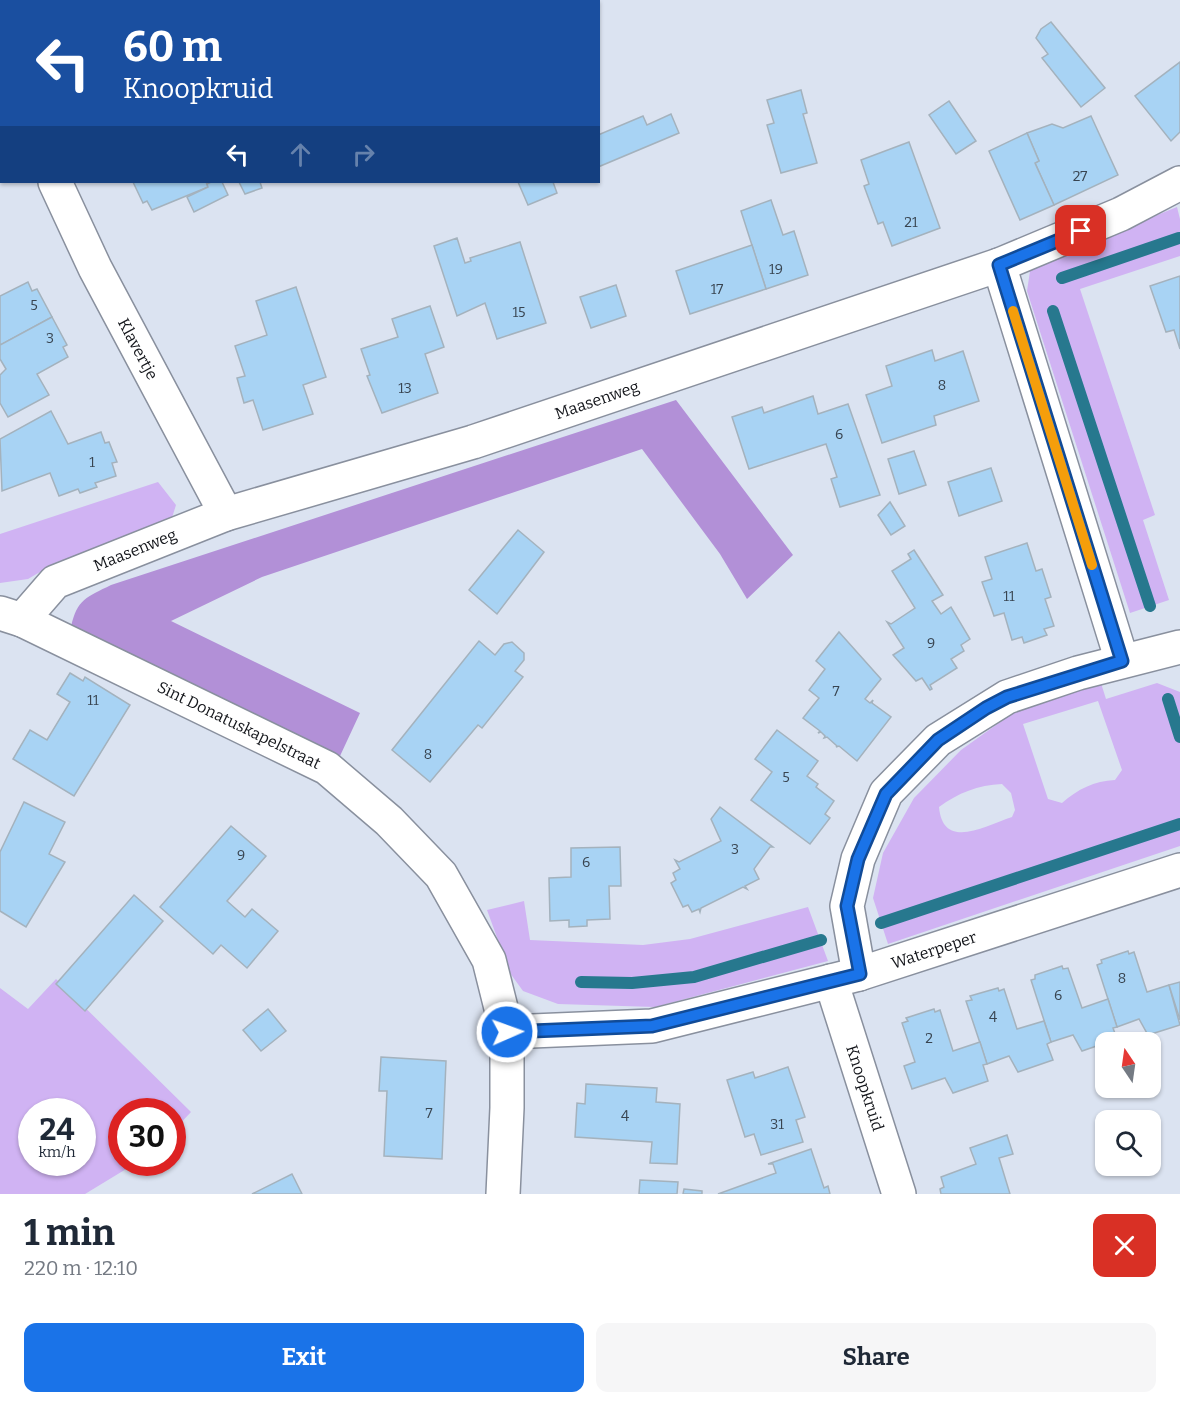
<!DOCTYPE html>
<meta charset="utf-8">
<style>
:root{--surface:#fff;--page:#f6f6f7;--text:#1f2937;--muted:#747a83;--accent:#1a73e8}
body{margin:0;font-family:Bitter,serif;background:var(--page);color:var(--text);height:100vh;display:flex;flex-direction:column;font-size:22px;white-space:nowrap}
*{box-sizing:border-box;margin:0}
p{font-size:20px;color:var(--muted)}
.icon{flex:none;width:33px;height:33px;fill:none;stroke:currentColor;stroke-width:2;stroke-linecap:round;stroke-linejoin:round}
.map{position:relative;height:1194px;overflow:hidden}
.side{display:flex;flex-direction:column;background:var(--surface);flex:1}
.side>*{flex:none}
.guide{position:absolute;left:0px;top:0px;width:600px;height:183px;box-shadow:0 2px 4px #0004;background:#1a4fa0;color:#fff;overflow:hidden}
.needle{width:39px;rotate:347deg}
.tools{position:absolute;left:1095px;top:1032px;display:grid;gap:12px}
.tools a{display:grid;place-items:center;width:66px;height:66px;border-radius:12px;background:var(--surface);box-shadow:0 2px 4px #0004;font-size:30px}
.speed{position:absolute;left:18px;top:1098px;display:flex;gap:12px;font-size:30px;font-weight:700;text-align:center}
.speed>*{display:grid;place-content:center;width:78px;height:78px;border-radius:50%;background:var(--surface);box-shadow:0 2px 4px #0004;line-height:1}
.speed small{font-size:15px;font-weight:400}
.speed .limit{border:9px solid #d22;background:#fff;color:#111}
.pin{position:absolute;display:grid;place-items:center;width:51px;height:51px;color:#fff;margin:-26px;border-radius:12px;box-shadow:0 3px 9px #0006}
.me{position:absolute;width:66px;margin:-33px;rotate:88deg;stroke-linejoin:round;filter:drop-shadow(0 0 4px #0008)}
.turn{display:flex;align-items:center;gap:21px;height:126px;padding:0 24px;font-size:27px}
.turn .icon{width:78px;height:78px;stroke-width:2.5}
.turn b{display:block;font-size:42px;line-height:51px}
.lanes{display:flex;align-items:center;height:57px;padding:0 24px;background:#0003;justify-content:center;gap:30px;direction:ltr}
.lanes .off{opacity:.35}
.round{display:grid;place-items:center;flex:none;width:63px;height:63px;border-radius:12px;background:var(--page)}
.overview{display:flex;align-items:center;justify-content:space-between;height:102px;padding:0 24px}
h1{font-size:36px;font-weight:700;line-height:45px}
.primary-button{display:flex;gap:12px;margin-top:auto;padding:12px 24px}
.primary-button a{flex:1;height:69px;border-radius:12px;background:var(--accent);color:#fff;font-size:24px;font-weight:700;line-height:69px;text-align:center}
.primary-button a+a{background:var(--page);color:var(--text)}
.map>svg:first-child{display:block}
.green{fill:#d0b3f3;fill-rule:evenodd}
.forest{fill:#b290d7}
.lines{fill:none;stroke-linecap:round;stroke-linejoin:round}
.stream{stroke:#27788e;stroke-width:12}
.building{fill:#a8d3f4;stroke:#a4b2bd;stroke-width:1.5}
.street-casing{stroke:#89909e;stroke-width:36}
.street{stroke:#fff;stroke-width:33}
.route-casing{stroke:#114b97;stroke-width:15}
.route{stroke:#1a73e8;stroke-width:10}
.slow{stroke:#f59e0b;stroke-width:10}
.labels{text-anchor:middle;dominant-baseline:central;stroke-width:4.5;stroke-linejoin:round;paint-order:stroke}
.number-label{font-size:14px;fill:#384450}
.street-label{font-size:16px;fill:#13151a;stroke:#fff}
</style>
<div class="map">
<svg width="1180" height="1194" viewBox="0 0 1180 1194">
<rect width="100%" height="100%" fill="#dbe3f1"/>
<g class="green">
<polygon points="1177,207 1180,219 1180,256 1080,289 1155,515 1143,520 1169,600 1130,613 1027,291 1030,271 1054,257"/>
<polygon points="158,482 176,505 170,524 57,562 28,579 0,583 0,534"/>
<path d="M1100 680 1106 699 1157 683 1180 692V846L888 944 873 898 883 853 914 798 961 750 1017 710ZM1098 701 1122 770 1115 780C1094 781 1078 789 1062 803L1048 799 1023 724ZM1002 784 1011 793 1015 810 1012 817C985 826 943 851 939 807 958 793 978 785 1002 784Z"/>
<polygon points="524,901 530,940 643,945 690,939 808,907 828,961 655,1007 558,1004 523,991 510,973 487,910"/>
<path d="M56 979 191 1112 173 1131 172 1112H122V1162L136 1163 85 1194H0V988L28 1009ZM32 1112H82V1162H32Z"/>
</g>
<path class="forest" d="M676 400 793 555 747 599 720 554 642 449 262 577 171 621 360 713 340 756 71 627C77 599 87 597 111 585Z"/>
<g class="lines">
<g class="stream">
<polyline points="1062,278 1179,238"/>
<polyline points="1053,311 1150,606"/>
<polyline points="1168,699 1180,737"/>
<polyline points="881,923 1180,824"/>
<polyline points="581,982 632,983 694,977 821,940"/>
</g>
</g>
<g class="building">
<polygon points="60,0 125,0 126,2 60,2"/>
<rect x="491" y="0" width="65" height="2"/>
<polygon points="1051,22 1105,88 1081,107 1042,58 1048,54 1036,38 1041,29"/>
<polygon points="1180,62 1180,132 1171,141 1135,96"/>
<polygon points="801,90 807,113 803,114 817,163 781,173 767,125 774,123 767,100"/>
<polygon points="949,101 976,141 956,154 929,115"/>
<polygon points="671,114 679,133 598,167 598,135 643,116 647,125"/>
<polygon points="1091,116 1118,175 1054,205 1035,163 1039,161 1027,133 1052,124 1063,128"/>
<polygon points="1027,133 1039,161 1035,163 1054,205 1020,220 989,151"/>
<polygon points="909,142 940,228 892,246 883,222 878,224 864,186 869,184 861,160"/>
<polygon points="133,182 206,182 208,187 152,210 147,201 143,203"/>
<polygon points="211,182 222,182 228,195 194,212 187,197 208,187 207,184"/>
<polygon points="239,182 260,182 262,188 245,194"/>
<polygon points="518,182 553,182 557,193 528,205"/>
<polygon points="771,200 783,235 794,231 808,275 766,289 741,211"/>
<polygon points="457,238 465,263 471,261 470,258 520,242 546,323 497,339 485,303 457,316 434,246"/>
<polygon points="752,245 766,289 690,314 676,271"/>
<polygon points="1180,276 1180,349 1174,330 1166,332 1150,286"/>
<polygon points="28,282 32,291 37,289 52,317 0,345 0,296"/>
<polygon points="616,285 626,316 591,328 580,297"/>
<polygon points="296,287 326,377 303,385 313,414 263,430 253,400 244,403 237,378 245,376 235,346 267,335 256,301"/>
<polygon points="430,306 444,347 425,354 438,393 382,413 367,376 370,375 361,349 398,337 392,319"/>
<polygon points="52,317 67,345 63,347 68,357 37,374 49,395 8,417 0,403 0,375 6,369 0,359 0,345"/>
<polygon points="932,350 935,361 963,351 979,401 934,416 936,425 882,443 866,395 892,386 886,366"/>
<polygon points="813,396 818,414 848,404 880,495 840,507 831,479 837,477 826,444 749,469 732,417 762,407 764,413"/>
<polygon points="51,411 68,444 101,432 105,443 109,442 117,462 112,463 116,476 95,483 97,487 80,493 78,489 59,496 50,473 2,491 0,439"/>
<polygon points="914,451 926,485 899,494 888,459"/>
<polygon points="991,468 1002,501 959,516 948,482"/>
<polygon points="890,502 905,526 891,535 878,515"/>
<polygon points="518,530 544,552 497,614 469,590"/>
<polygon points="1027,543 1036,571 1042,569 1051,597 1045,599 1054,626 1044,629 1047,635 1024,643 1022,637 1012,640 1004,613 994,616 982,582 992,579 985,557"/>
<polygon points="914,550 943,595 932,601 941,614 951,607 970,639 961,645 964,651 951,659 957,668 930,685 932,689 930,690 922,678 916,681 893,655 904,648 887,622 891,624 915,608 892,571 911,559 908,554"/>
<polygon points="839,632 881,679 865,699 870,703 873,700 872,703 891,717 857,761 839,746 836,747 837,746 827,737 824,738 825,736 821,732 818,733 820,731 803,718 819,698 809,690 825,669 816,661"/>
<polygon points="479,641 495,655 504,644 512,642 524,653 524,660 515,671 523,677 482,728 478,725 430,782 392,750"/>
<polygon points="70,673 83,681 85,677 130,705 74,796 13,759 30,730 47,740 70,702 57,694"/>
<polygon points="777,730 818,761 807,776 818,784 816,787 834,801 825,814 830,818 810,844 751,800 772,772 755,759"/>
<polygon points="24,802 65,822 49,854 65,862 26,927 0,911 0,852"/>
<polygon points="720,807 773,847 770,847 754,869 759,879 745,886 747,889 743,887 701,908 700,912 699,909 692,912 688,905 683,907 671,883 676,880 673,873 680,869 675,860 679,862 721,841 711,819"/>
<polygon points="231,826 266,856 227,901 245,917 252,909 278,931 247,968 221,945 213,954 160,907"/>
<polygon points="620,847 621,886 609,886 610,919 587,920 587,926 569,927 569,920 550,921 549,878 571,877 571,848"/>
<polygon points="134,895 163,921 85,1011 56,984"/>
<polygon points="1128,951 1129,954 1134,952 1147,992 1169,985 1180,1025 1148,1035 1139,1019 1117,1027 1097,965 1102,963 1101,960"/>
<polygon points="1062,966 1063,969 1068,968 1082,1008 1108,999 1117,1027 1113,1028 1117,1039 1082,1051 1073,1035 1051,1042 1031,980 1035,979 1035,975"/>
<polygon points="1180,982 1180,1020 1169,985"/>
<polygon points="998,988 999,991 1004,989 1017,1029 1044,1021 1051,1042 1047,1044 1053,1060 1018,1072 1009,1056 987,1064 966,1001 972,1000 970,996"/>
<polygon points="268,1009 286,1031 261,1051 243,1030"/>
<polygon points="934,1009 935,1012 940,1010 953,1051 980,1042 987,1064 983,1065 988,1081 953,1093 945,1078 912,1089 904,1066 915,1062 902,1023 908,1021 906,1018"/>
<polygon points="381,1057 446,1061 442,1159 384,1156 387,1091 379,1091"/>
<polygon points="788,1067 805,1117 796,1120 803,1142 761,1155 754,1134 745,1137 727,1080 753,1072 755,1078"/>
<polygon points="586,1084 657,1088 656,1102 680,1104 677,1164 650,1163 652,1142 575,1137 577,1103 585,1104"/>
<polygon points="1007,1135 1013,1154 999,1158 1010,1194 941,1194 940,1189 944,1187 941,1177 976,1164 970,1148"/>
<polygon points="811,1149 824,1188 828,1186 830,1194 718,1194 776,1173 773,1164 768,1164"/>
<polygon points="292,1174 302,1194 252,1194"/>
<polygon points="640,1180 678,1182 677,1194 639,1194"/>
<polygon points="684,1189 702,1191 702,1194 683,1194"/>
</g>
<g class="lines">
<defs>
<g id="street">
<polyline points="0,52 2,56"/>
<polyline points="55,182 95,268 226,514"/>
<polyline points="999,265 1122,661"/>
<polyline points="0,613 22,620 327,768 389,821 441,875 489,960 507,1032 507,1108 503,1194"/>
<polyline points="22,620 55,582 226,514 473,442 999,265 1121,214 1180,183"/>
<polyline points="859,974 847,906 858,859 886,793 938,740 1007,697 1078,673 1180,647"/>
<polyline points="831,981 899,1194"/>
<polyline points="507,1032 652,1026 859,974 1180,870"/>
</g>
</defs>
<use href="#street" class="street-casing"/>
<use href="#street" class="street"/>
</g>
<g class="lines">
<defs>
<polyline id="route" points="507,1032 652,1026 860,974 847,906 858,859 886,794 938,740 986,708 1007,697 1122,661 999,265 1081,231"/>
</defs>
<use href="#route" class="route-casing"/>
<use href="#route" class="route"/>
<polyline class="slow" points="1013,311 1092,565"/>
</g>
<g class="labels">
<g class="number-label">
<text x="1080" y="176">27</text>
<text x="911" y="222">21</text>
<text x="776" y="269">19</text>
<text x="717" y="289">17</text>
<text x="34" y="305">5</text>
<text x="519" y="312">15</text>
<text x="50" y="338">3</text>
<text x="942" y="385">8</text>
<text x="405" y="388">13</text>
<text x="839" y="434">6</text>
<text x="92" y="462">1</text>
<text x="1009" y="596">11</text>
<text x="931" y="643">9</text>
<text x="836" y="691">7</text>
<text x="93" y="700">11</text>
<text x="428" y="754">8</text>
<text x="786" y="777">5</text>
<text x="735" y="849">3</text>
<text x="241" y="855">9</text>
<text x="586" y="862">6</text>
<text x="1122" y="978">8</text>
<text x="1058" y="995">6</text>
<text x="993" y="1017">4</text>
<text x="929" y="1038">2</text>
<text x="429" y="1113">7</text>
<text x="625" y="1116">4</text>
<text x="777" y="1124">31</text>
</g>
<g class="street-label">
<text transform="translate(138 349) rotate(62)">Klavertje</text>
<text transform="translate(597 400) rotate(-19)">Maasenweg</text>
<text transform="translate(135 550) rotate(-22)">Maasenweg</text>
<text transform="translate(239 725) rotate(26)">Sint Donatuskapelstraat</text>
<text transform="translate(934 950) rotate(-18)">Waterpeper</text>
<text transform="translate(865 1088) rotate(72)">Knoopkruid</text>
</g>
</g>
</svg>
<div class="tools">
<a><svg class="needle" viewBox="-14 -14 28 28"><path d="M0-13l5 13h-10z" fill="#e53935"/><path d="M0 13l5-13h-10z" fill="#747a83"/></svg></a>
<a><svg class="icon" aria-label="search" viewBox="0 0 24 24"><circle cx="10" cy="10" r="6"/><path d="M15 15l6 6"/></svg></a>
</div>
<div class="speed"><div>24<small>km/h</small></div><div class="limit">30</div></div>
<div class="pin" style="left:1081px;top:231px;background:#d93025"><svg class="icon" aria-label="arrive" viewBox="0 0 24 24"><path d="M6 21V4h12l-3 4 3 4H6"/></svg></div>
<svg class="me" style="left:507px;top:1032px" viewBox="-20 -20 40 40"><circle r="17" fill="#1a73e8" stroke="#fff" stroke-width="3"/><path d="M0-11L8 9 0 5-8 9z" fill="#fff"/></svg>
<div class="guide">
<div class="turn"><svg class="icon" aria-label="left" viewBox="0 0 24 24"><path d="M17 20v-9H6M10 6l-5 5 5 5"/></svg><div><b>60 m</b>Knoopkruid</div></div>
<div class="lanes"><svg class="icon" aria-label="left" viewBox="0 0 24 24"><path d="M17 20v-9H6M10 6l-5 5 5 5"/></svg><svg class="icon off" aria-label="ahead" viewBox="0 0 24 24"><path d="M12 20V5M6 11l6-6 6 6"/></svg><svg class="icon off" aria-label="right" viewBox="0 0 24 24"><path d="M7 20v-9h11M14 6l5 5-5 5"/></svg></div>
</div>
</div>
<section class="side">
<div class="overview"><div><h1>1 min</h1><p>220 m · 12:10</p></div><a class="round" style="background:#d93025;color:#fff"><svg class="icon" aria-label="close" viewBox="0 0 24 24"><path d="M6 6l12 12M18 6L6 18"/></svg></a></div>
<div class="primary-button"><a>Exit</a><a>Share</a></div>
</section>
